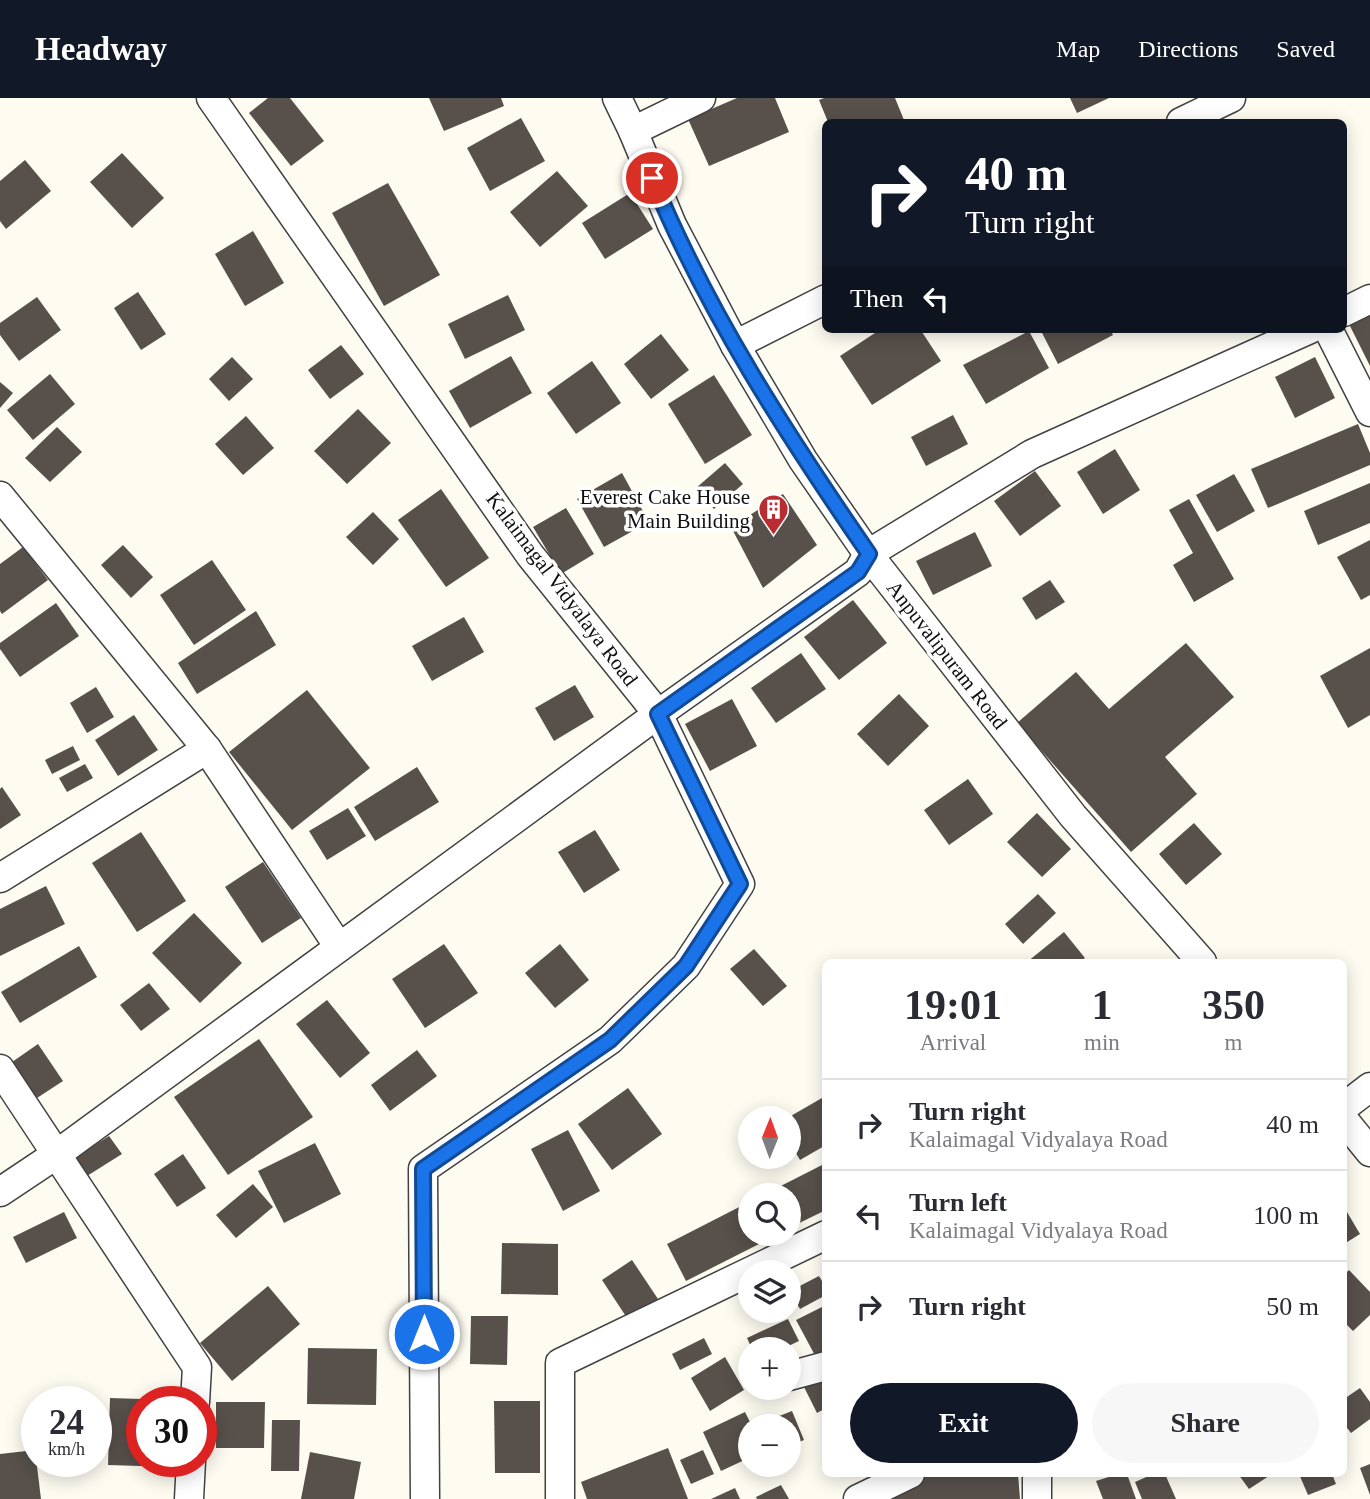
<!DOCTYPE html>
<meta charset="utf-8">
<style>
:root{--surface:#fff;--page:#f7f7f7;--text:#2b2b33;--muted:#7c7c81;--line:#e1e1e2;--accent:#111827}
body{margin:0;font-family:Georgia,serif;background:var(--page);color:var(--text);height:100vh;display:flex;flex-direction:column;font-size:26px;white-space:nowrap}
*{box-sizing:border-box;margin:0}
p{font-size:23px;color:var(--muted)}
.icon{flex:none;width:38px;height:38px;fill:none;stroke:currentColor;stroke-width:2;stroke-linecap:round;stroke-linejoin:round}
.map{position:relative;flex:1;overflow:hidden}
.side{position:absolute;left:822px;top:861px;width:525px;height:518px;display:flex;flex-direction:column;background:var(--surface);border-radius:10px;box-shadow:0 4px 18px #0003}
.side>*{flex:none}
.top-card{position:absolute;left:822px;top:21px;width:525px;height:214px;border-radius:10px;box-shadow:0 4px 18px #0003;background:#111827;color:#fff;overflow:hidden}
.needle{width:46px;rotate:1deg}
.fabs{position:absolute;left:738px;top:1008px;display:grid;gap:14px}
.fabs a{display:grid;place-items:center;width:63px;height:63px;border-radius:50%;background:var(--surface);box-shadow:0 4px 18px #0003;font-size:35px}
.speed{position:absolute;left:21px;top:1288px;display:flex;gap:14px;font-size:35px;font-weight:700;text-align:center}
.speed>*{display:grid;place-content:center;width:91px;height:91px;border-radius:50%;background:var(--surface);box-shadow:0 4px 18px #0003;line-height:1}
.speed small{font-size:18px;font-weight:400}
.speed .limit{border:10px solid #d22;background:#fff;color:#111}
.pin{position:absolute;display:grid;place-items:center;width:60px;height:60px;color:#fff;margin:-30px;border:4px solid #fff;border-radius:50%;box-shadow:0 2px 7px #0007}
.me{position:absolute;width:77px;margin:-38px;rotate:0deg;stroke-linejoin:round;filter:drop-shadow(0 0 5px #0008)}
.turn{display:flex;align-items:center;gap:24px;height:147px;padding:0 28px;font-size:32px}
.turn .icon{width:91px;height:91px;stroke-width:2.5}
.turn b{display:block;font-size:49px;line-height:60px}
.then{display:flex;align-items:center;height:66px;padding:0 28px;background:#0003;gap:14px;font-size:26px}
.eta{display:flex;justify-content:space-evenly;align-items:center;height:119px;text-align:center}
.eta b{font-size:42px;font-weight:700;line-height:49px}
.action{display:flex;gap:14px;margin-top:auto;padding:14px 28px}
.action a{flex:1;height:80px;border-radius:42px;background:var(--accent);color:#fff;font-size:28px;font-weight:700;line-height:80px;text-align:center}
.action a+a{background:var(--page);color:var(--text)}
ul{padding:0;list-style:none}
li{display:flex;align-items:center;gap:21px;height:91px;padding:0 28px;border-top:2px solid var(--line)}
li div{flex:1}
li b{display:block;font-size:26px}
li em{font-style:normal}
header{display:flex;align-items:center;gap:42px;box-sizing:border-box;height:98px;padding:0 35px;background:var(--accent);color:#fff}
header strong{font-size:33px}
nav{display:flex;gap:38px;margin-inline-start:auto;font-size:24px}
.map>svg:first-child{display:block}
.building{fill:#57504b}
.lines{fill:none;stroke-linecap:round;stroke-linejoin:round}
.minor-casing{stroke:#424242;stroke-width:31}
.minor{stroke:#fff;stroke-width:28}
.route-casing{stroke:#114b97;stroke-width:18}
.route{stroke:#1a73e8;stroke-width:12}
.labels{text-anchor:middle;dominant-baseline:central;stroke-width:7;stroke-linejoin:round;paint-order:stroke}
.poi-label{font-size:21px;fill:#0f0f0f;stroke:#fff;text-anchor:end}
.street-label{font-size:21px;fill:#0f0f0f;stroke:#fff}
</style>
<header>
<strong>Headway</strong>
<nav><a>Map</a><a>Directions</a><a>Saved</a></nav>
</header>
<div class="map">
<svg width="1370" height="1401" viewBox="0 0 1370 1401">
<rect width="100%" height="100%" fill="#fefcf1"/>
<g class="building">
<polygon points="268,0 290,0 324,43 291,68 249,15"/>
<polygon points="429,0 501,0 504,8 444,33"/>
<polygon points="737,0 775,0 789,34 709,68 688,21"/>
<polygon points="824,0 895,0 904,22 899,24 828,24 819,2"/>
<polygon points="1070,0 1109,0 1077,15"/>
<polygon points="521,20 545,63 490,93 467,50"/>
<polygon points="122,55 164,100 132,130 90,84"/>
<polygon points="25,62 51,93 6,131 0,123 0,83"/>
<polygon points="557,73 588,108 540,149 510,114"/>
<polygon points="388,85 440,177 384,208 332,115"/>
<polygon points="630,95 653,131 605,161 582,125"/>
<polygon points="253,133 284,185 245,208 215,156"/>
<polygon points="138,194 166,236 141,252 114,210"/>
<polygon points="508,197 525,232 465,261 448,226"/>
<polygon points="37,199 61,232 19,263 0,237 0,225"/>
<polygon points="1370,216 1370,268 1349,226"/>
<polygon points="881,231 920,231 941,263 872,307 840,258"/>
<polygon points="1040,231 1110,231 1113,237 1058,266"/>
<polygon points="1029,233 1049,270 986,306 963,267"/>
<polygon points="661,236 689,272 651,301 624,266"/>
<polygon points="341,247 364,276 330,301 308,272"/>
<polygon points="511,258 532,295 470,330 449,293"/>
<polygon points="232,259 253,281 229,303 209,281"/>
<polygon points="1315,259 1335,300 1295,320 1275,279"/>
<polygon points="592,263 621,305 576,336 547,295"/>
<polygon points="50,276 75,306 33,342 7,312"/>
<polygon points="714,277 752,337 705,366 668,306"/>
<polygon points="0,284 13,295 0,310"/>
<polygon points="358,311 391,345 347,386 314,353"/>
<polygon points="953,317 968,346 926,368 911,339"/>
<polygon points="246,318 274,350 243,377 215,346"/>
<polygon points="1358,326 1370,355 1370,367 1268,410 1251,371"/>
<polygon points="57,329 82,354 50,384 25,360"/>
<polygon points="1115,351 1140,392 1103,416 1077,374"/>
<polygon points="725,365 743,386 714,411 696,390"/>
<polygon points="1035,373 1061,408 1020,438 994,403"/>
<polygon points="622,375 649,424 604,449 577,401"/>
<polygon points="1234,376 1255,413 1217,434 1196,397"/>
<polygon points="1370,385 1370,425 1318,447 1304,413"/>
<polygon points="441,391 489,460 446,489 398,422"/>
<polygon points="783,396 817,447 763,490 731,429"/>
<polygon points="1189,401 1234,481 1194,504 1173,467 1193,455 1169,412"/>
<polygon points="566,410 594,456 561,476 533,429"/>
<polygon points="373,414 399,441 373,467 346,439"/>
<polygon points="975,434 992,468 933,497 916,463"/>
<polygon points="1370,442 1370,497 1361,502 1337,459"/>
<polygon points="123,447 153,479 131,500 101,467"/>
<polygon points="23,449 48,482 2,516 0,513 0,466"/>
<polygon points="212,462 246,512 194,547 160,497"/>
<polygon points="1050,482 1065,504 1036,522 1022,500"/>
<polygon points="853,502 887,545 839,582 804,539"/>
<polygon points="56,505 79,538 20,579 0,551 0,545"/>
<polygon points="256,513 276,547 197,596 178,565"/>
<polygon points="464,519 484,554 432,583 412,548"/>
<polygon points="1186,545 1234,599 1165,659 1197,696 1131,754 1017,625 1076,574 1109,611"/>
<polygon points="1370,550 1370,617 1348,630 1320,578"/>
<polygon points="801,555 826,591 776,625 751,590"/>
<polygon points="575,587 594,619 554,643 535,610"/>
<polygon points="96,589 114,619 87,635 70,605"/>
<polygon points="307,592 370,670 292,732 229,654"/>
<polygon points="899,596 929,628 888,668 857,636"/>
<polygon points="732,601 757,648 710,673 685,626"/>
<polygon points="134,617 158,652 118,678 95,642"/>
<polygon points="73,648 80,662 52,676 45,662"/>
<polygon points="85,666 93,680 67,694 59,680"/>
<polygon points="417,669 439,704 375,743 354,709"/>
<polygon points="968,681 993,716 949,747 924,712"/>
<polygon points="2,689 21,717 0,731 0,691"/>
<polygon points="348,710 366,738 327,762 309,733"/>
<polygon points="1037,715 1071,751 1042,779 1007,744"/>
<polygon points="1194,725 1222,756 1186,787 1159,756"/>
<polygon points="595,732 620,772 584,795 558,754"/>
<polygon points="141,734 186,803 137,834 92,765"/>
<polygon points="263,764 301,820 262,845 225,789"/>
<polygon points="46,788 65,826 0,858 0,811"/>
<polygon points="1038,796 1056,815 1023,846 1005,826"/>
<polygon points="194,815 242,865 200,905 152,855"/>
<polygon points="1064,834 1085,860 1079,864 1027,864"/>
<polygon points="444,846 478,895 425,930 392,881"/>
<polygon points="560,846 589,882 555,910 525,875"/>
<polygon points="79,848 97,879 20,925 1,894"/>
<polygon points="754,851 787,888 763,908 730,871"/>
<polygon points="149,885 170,911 141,933 120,907"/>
<polygon points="327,902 370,955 340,980 296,926"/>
<polygon points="259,941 313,1019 228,1077 174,999"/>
<polygon points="38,946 63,983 37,1000 12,964"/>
<polygon points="417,952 437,978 390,1013 371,987"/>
<polygon points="628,990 662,1036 612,1072 578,1026"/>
<polygon points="822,1000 826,1008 826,1047 800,1062 789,1043 789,1019"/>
<polygon points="568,1032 600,1093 563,1113 531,1051"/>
<polygon points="109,1038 122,1056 87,1078 74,1060"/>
<polygon points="315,1045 341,1096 284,1125 258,1073"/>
<polygon points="183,1056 206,1090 177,1109 154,1076"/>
<polygon points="826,1065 826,1112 789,1130 789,1097 763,1097"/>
<polygon points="253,1086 273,1109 236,1140 216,1117"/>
<polygon points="751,1103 751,1136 779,1136 686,1183 667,1146"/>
<polygon points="1344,1109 1360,1136 1344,1146"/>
<polygon points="64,1114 77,1140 26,1165 13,1139"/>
<polygon points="502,1145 558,1146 558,1197 501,1196"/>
<polygon points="632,1162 660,1204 629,1223 602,1182"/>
<polygon points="1349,1172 1370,1194 1370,1217 1353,1233 1344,1224 1344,1177"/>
<polygon points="819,1178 826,1190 826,1197 800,1211 790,1193"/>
<polygon points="268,1188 300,1226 232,1283 200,1245"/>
<polygon points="826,1207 826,1259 818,1263 796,1222"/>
<polygon points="471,1218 508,1218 507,1267 470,1266"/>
<polygon points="788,1221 799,1243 782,1251 752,1251 747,1240"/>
<polygon points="704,1240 712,1256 680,1272 672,1256"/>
<polygon points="308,1250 377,1251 376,1307 307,1306"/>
<polygon points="725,1259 744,1292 710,1313 691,1280"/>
<polygon points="826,1280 826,1310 817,1315 803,1287"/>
<polygon points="1360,1290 1370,1304 1370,1321 1351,1335 1344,1326 1344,1301"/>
<polygon points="110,1300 142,1301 142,1363 172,1363 172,1369 108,1367"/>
<polygon points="494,1303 540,1303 540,1375 495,1375"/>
<polygon points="216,1304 265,1304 264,1350 216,1350"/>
<polygon points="792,1313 804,1342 789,1348 789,1328 754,1328"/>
<polygon points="745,1314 752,1328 751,1359 721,1373 703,1334"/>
<polygon points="272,1322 300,1322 299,1373 271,1373"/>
<polygon points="668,1350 688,1401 587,1401 581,1384"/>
<polygon points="35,1352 41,1401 0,1401 0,1356"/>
<polygon points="703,1352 714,1376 691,1386 680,1362"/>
<polygon points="310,1354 361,1364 354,1401 301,1401"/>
<polygon points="1370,1366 1370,1397 1360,1370"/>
<polygon points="925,1376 1018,1376 1020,1401 884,1401"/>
<polygon points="1118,1376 1127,1376 1136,1401 1103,1401 1096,1383"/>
<polygon points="1153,1376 1165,1376 1176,1401 1142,1401 1135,1384"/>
<polygon points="1238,1376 1272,1376 1249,1391"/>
<polygon points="1299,1376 1332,1376 1336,1386 1308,1397"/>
<polygon points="781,1387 789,1401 757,1401 756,1399"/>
<polygon points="735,1390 740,1401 711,1401"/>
</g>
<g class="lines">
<defs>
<g id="minor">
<polyline points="211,0 530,457 658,616 740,786 686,868 610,942 423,1071 425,1401"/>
<polyline points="617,0 633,33 672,127 735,247 803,362 868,456 1073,718 1202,864"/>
<polyline points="1181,24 1231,0"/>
<polyline points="633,33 701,0"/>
<polyline points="1344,214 1370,201"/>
<polyline points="1328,231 1370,314"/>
<polyline points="735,247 826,201"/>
<polyline points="0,398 207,651 339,849"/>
<polyline points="0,780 207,651"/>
<polyline points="0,971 197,1269 195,1304"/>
<polyline points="1344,1009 1370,989"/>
<polyline points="1344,1022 1370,1054"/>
<polyline points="0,1094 57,1056 658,616 858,474 868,456 1032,356 1310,231"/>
<polyline points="789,1278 826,1268"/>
<polyline points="1037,1376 1037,1401"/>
<polyline points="189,1401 191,1363"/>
<polyline points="560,1401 560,1265 826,1137"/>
<polyline points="858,1401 910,1376"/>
</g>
</defs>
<use href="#minor" class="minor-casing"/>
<use href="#minor" class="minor"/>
</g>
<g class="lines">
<defs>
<path id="route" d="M424 1236 423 1071 610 942 686 868 740 786 658 616 858 474 869 456C787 337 707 214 652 80"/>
</defs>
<use href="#route" class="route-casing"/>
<use href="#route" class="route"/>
</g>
<defs>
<symbol id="building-pin" viewBox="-11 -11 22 30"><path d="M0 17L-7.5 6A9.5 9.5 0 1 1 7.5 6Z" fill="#b82d31" stroke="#fff"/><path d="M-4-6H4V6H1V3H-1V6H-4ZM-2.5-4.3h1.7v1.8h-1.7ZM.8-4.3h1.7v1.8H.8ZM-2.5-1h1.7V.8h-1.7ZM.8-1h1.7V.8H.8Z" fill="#fff"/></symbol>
</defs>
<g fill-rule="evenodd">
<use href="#building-pin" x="756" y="394" width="35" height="47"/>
</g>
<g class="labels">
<g class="poi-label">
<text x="750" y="399">Everest Cake House<tspan x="750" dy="24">Main Building</tspan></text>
</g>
<g class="street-label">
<text transform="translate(562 491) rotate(53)">Kalaimagal Vidyalaya Road</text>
<text transform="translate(947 557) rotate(52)">Anpuvalipuram Road</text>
</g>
</g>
</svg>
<div class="fabs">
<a><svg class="needle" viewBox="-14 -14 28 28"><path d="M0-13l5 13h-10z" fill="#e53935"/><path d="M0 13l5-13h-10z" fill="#7c7c81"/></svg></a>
<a><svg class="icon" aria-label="search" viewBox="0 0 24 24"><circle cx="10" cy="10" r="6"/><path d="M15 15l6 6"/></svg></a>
<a><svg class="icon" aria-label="layers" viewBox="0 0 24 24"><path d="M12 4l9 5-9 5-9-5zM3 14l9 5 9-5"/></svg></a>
<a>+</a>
<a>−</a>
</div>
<div class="speed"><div>24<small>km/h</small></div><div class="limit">30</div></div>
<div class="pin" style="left:652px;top:80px;background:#d93025"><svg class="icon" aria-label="arrive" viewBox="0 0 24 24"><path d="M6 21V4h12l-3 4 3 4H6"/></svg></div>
<svg class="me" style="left:424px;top:1236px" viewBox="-20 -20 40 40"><circle r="17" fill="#1a73e8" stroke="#fff" stroke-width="3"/><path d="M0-11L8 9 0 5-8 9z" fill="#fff"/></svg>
<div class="top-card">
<div class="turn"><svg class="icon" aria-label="right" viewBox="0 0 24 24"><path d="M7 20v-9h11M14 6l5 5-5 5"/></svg><div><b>40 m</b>Turn right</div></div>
<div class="then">Then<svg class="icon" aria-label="left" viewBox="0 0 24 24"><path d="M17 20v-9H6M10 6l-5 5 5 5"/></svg></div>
</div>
<section class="side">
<div class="eta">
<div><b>19:01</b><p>Arrival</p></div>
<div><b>1</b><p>min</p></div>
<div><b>350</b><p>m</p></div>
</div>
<ul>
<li><svg class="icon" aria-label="right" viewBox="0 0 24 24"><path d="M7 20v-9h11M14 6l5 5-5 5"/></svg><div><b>Turn right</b><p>Kalaimagal Vidyalaya Road</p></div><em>40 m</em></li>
<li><svg class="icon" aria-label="left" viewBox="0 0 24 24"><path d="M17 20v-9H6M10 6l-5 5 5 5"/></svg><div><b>Turn left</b><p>Kalaimagal Vidyalaya Road</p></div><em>100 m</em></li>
<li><svg class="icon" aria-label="right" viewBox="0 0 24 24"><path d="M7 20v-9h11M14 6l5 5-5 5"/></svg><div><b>Turn right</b></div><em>50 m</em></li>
</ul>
<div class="action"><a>Exit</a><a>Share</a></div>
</section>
</div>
